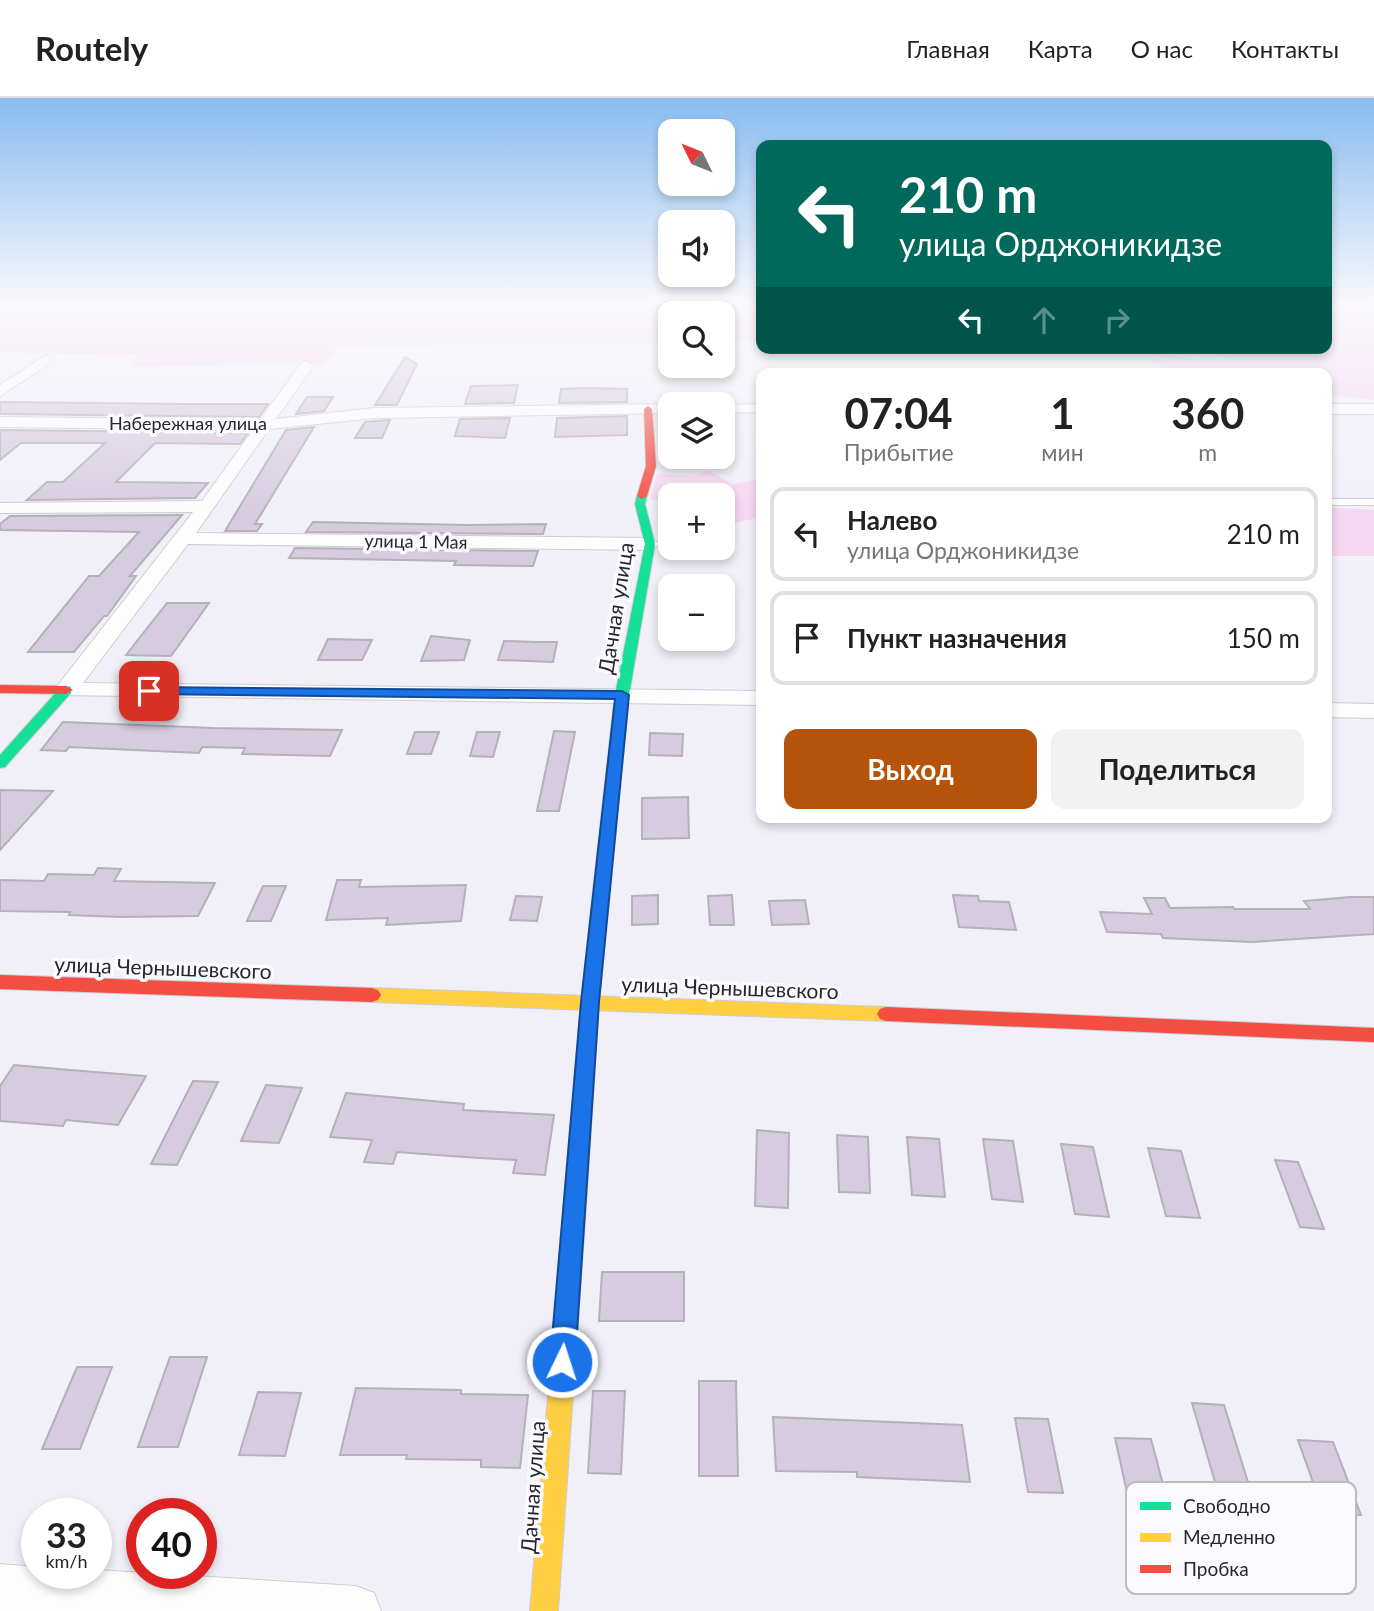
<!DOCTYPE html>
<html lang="ru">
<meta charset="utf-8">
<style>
:root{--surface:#fff;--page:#f2f2f2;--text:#222;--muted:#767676;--line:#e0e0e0;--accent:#b45309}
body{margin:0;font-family:Lato,sans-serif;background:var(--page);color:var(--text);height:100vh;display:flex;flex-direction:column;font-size:26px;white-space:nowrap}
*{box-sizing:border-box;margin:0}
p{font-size:23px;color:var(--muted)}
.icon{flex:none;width:38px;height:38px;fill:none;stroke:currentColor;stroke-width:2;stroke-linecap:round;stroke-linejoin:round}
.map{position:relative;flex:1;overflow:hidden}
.details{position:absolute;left:756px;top:270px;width:576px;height:455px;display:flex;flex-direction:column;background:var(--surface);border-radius:14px;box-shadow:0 4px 10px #0003}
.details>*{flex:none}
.top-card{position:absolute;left:756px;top:42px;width:576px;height:214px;border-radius:14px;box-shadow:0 4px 10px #0003;background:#00695c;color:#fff;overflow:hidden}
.needle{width:46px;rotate:313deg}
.tools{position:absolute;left:658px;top:21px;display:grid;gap:14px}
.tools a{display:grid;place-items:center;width:77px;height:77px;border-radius:14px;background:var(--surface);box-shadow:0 4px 10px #0003;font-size:35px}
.speed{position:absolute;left:21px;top:1400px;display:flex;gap:14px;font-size:35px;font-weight:700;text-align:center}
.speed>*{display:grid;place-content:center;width:91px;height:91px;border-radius:50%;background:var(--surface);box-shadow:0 4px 10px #0003;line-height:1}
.speed small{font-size:18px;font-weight:400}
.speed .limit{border:10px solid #d22;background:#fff;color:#111}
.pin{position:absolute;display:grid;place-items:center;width:60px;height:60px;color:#fff;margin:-30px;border-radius:14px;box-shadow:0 4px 10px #0006}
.me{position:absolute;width:77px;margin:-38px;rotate:4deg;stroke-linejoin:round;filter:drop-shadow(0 0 5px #0008)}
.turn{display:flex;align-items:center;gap:24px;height:147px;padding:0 28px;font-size:32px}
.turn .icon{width:91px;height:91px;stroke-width:2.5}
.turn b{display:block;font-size:49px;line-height:60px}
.lanes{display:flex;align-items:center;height:66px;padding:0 28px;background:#0003;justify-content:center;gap:35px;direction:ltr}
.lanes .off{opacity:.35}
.eta{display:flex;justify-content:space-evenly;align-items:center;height:119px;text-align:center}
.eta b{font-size:42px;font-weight:700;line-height:49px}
.button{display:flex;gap:14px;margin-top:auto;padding:14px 28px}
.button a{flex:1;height:80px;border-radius:14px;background:var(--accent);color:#fff;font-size:28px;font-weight:700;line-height:80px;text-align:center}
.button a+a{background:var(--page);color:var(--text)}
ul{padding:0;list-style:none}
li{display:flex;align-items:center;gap:21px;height:94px;margin:0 14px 10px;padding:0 14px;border:4px solid var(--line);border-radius:14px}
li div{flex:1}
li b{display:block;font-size:26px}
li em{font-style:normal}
header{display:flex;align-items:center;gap:42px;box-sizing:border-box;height:98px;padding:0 35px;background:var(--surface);border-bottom:2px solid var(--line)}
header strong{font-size:33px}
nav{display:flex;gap:38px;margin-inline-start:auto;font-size:24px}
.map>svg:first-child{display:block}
.green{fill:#f6d7f0}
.building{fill:#d7cbdf;stroke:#b4b1b8;stroke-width:2}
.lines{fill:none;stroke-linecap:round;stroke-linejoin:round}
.lane-casing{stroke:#ceccd3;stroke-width:2}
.street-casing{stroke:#ceccd3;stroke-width:2}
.fast-casing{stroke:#ceccd3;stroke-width:2}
.slow-casing{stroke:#ceccd3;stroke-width:2}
.jam-casing{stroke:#ceccd3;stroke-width:2}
.lane{fill:#fdfdfe;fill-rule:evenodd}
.street{fill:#fdfdfe;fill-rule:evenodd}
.fast{fill:#16e098;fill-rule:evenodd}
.slow{fill:#ffcf43;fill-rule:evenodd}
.jam{fill:#f24e42;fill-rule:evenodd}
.route{fill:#1a73e8;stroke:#114b97;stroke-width:2}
.labels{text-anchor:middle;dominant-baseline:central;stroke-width:7;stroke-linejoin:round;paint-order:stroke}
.far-street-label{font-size:18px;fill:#27262d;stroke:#fbfafe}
.street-label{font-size:21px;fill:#27262d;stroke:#fbfafe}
.key{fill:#fbfafe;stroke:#bbbabf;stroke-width:2}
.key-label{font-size:19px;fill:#27262d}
</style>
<header>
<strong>Routely</strong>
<nav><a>Главная</a><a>Карта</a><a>О нас</a><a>Контакты</a></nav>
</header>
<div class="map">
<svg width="1374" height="1513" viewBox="0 0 1374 1513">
<rect width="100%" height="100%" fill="#f1eff8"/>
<g class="green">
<polygon points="95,207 149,207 147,212 189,212 219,207 761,207 761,243 723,243 723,215 670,215 670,244 338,249 326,264 317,268 310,265 128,269 138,257 0,255 0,208 4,212 89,212"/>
<polygon points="1327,207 1374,207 1374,302 1327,297 1326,275 1193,275 1175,273 1149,263 1165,256 1199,262 1227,262 1218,254 1218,250 1326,250"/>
<polygon points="707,372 733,386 761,381 761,422 753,421 723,427 723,397 670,397 670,418 667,417 667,402 650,402 657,376 696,378"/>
<polygon points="1327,409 1374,412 1374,458 1327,458"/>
</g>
<g class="building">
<polygon points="405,259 417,266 397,307 375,307"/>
<polygon points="518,287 514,305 465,306 471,288"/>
<polygon points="588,290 627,291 627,304 559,305 561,291"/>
<polygon points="307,299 333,299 324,313 296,316"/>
<polygon points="0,304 182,306 268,306 259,319 0,316"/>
<polygon points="627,318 627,337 555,339 557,320"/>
<polygon points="510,320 505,340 455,338 460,321"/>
<polygon points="390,322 382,340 355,340 365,324"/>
<polygon points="314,329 255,426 262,426 257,433 225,433 286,332"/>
<polygon points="0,332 248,335 240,346 155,345 116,384 208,385 195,400 27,402 47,384 63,384 105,345 21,345 0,362"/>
<polygon points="182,417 130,478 136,478 107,518 104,518 74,554 28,554 89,478 99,478 139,434 0,432 0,426 10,418"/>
<polygon points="313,424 468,427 546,426 543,436 306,434"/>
<polygon points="295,450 538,453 533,468 454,467 456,463 289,460"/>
<polygon points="167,505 209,505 171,558 126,557"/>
<polygon points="431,538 470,542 464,562 421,563"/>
<polygon points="328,541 372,542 362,562 318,562"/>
<polygon points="504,543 537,544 557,544 553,564 498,562"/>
<polygon points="63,624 214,630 342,632 330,658 242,656 245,650 202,649 199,655 69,649 66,653 41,652"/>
<polygon points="554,633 575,634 559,713 537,713"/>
<polygon points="415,634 439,634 431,656 407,656"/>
<polygon points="477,634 500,634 493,659 470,658"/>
<polygon points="650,635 683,636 682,658 649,657"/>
<polygon points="0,692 53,693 0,752"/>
<polygon points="688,699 689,740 642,741 642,700"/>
<polygon points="98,770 121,771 114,783 215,785 198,818 120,819 69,817 70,814 0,813 0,782 44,783 48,776 94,777"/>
<polygon points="337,782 361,782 359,789 466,787 461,823 386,827 388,820 326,822"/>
<polygon points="263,788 286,788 271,823 247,823"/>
<polygon points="658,797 658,826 632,827 632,798"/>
<polygon points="732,797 734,827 710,827 708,798"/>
<polygon points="953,797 978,798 979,803 1009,804 1016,832 959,829"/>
<polygon points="516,798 542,799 537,823 510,822"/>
<polygon points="1350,799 1374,799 1374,836 1252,844 1163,840 1161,836 1107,834 1100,814 1152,816 1144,800 1165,800 1170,810 1233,809 1234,811 1310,811 1304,803"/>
<polygon points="805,802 809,826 772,827 769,803"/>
<polygon points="14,967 70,972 146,978 118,1027 66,1022 63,1028 0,1023 0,988"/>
<polygon points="193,983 218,984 177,1067 151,1066"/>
<polygon points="266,987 302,990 279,1045 241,1043"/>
<polygon points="346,995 464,1006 463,1012 554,1017 545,1077 513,1075 516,1062 464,1059 397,1054 393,1066 364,1064 372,1042 330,1039"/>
<polygon points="757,1032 789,1035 788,1110 755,1108"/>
<polygon points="837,1037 868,1039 870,1095 839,1094"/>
<polygon points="907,1039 939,1041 945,1099 912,1097"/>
<polygon points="983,1041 1013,1043 1023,1104 992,1101"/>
<polygon points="1061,1046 1093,1049 1109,1119 1075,1116"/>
<polygon points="1148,1050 1181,1053 1200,1120 1166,1118"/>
<polygon points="1275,1062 1298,1064 1324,1131 1300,1129"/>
<polygon points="602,1174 684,1174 684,1223 599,1223"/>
<polygon points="170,1259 207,1259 178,1349 138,1349"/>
<polygon points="77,1269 112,1269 80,1351 42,1351"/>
<polygon points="699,1283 736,1283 738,1378 699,1378"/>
<polygon points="356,1290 461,1292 461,1296 528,1297 520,1370 481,1369 481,1362 406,1361 407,1357 340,1357"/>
<polygon points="593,1293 625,1293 621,1376 588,1375"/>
<polygon points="258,1294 301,1295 285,1358 239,1357"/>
<polygon points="1192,1305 1224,1307 1256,1410 1222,1408"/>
<polygon points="773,1319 962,1327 970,1384 857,1379 857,1374 776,1373"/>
<polygon points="1015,1320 1048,1321 1063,1395 1028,1394"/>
<polygon points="1115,1340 1151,1341 1169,1409 1130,1408"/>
<polygon points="1298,1342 1333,1344 1361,1417 1324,1415"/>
</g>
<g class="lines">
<defs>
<rect id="lane" x="1326" y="401" width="48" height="6"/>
<g id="street">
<polygon points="45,258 50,259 50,265 0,298 0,287"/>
<polygon points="307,263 314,267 276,321 374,310 670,306 670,315 374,320 269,331 196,435 650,440 660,446 650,452 188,446 83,585 761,593 761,607 58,597 54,592 58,587 193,414 0,415 0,405 202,403 253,332 0,329 0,319 260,322 302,264"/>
<polygon points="761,306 761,314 723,315 723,307"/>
<rect x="1326" y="306" width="48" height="10"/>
<polygon points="1326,605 1374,606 1374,620 1326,619"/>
<polygon points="0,1466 37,1469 37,1475 96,1475 96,1472 356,1488 374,1495 381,1513 0,1513"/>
</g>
<g id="fast">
<polygon points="642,395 647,398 645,406 655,446 629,597 613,757 605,762 597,757 615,597 645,446 635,406 637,398"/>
<polygon points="66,588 71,589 71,595 5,669 0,670 0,657 61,589"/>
</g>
<g id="slow">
<polygon points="372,890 886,909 892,911 895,916 892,921 886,923 372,904 366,902 363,897 366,892"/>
<polygon points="575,1097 583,1100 586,1107 558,1513 530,1513 564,1107 567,1100"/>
</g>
<g id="jam">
<polygon points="648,308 652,311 656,368 647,398 642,401 637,398 646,368 644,311"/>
<polygon points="0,587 66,588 73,592 66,596 0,595"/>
<polygon points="605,752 613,757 599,904 586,1107 583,1114 575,1117 567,1114 564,1107 581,904 597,757"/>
<polygon points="0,877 372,890 378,892 381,897 378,902 372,904 0,891"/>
<polygon points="886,909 1374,930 1374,944 886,923 880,921 877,916 880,911"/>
</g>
</defs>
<use href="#lane" class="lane-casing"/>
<use href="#street" class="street-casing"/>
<use href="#fast" class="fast-casing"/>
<use href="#slow" class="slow-casing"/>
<use href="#jam" class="jam-casing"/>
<use href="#lane" class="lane"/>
<use href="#street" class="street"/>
<use href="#fast" class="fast"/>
<use href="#slow" class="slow"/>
<use href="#jam" class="jam"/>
</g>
<linearGradient id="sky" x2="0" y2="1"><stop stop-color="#88bcf0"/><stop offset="0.49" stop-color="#f9f8fc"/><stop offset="1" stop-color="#f9f8fc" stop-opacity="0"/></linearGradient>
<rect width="1374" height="419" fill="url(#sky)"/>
<polygon class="route" points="149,589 622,593 629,597 599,904 575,1264 571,1272 562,1276 554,1272 550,1264 581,904 615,601 145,596 145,590"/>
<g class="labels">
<g class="far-street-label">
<text x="188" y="325">Набережная улица</text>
<text transform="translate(416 443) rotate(1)">улица 1 Мая</text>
</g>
<g class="street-label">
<text transform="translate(615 510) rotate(-81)">Дачная улица</text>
<text transform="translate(163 869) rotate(2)">улица Чернышевского</text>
<text transform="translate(730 889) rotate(2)">улица Чернышевского</text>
<text transform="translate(532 1389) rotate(-86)">Дачная улица</text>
</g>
</g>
<rect x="1126" y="1384" width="230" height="112" rx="10" class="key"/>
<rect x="1140" y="1404" width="31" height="8" fill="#16e098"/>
<rect x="1140" y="1435" width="31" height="9" fill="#ffcf43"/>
<rect x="1140" y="1467" width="31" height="8" fill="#f24e42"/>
<g class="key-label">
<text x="1183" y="1415">Свободно</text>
<text x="1183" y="1446">Медленно</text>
<text x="1183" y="1478">Пробка</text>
</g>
</svg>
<div class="tools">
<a><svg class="needle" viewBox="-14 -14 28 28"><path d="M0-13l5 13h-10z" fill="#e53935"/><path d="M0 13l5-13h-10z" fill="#767676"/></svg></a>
<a><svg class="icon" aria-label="sound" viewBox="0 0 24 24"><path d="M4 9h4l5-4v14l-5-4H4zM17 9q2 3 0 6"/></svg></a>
<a><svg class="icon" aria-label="search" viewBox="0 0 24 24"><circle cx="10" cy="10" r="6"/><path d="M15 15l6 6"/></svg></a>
<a><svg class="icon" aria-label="layers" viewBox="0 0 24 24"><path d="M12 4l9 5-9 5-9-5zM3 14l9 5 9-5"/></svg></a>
<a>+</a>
<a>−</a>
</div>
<div class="speed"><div>33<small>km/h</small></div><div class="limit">40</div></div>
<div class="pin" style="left:149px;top:593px;background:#d93025"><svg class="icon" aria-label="arrive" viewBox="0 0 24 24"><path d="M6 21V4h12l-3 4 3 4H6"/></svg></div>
<svg class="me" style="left:562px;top:1264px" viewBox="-20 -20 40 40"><circle r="17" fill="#1a73e8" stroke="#fff" stroke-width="3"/><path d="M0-11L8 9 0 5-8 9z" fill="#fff"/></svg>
<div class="top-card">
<div class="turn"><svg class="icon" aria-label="left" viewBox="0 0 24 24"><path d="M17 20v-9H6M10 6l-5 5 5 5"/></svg><div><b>210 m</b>улица Орджоникидзе</div></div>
<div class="lanes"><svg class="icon" aria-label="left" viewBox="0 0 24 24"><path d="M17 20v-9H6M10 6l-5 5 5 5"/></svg><svg class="icon off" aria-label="ahead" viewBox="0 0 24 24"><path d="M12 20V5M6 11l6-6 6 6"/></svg><svg class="icon off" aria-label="right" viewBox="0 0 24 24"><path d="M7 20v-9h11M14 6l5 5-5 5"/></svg></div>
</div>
<section class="details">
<div class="eta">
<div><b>07:04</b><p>Прибытие</p></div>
<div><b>1</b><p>мин</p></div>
<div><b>360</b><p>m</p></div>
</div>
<ul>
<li><svg class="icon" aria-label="left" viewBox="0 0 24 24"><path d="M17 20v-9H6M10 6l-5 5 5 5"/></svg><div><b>Налево</b><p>улица Орджоникидзе</p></div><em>210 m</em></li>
<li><svg class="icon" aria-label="arrive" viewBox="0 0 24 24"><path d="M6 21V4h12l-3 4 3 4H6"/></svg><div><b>Пункт назначения</b></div><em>150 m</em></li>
</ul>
<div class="button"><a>Выход</a><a>Поделиться</a></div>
</section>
</div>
